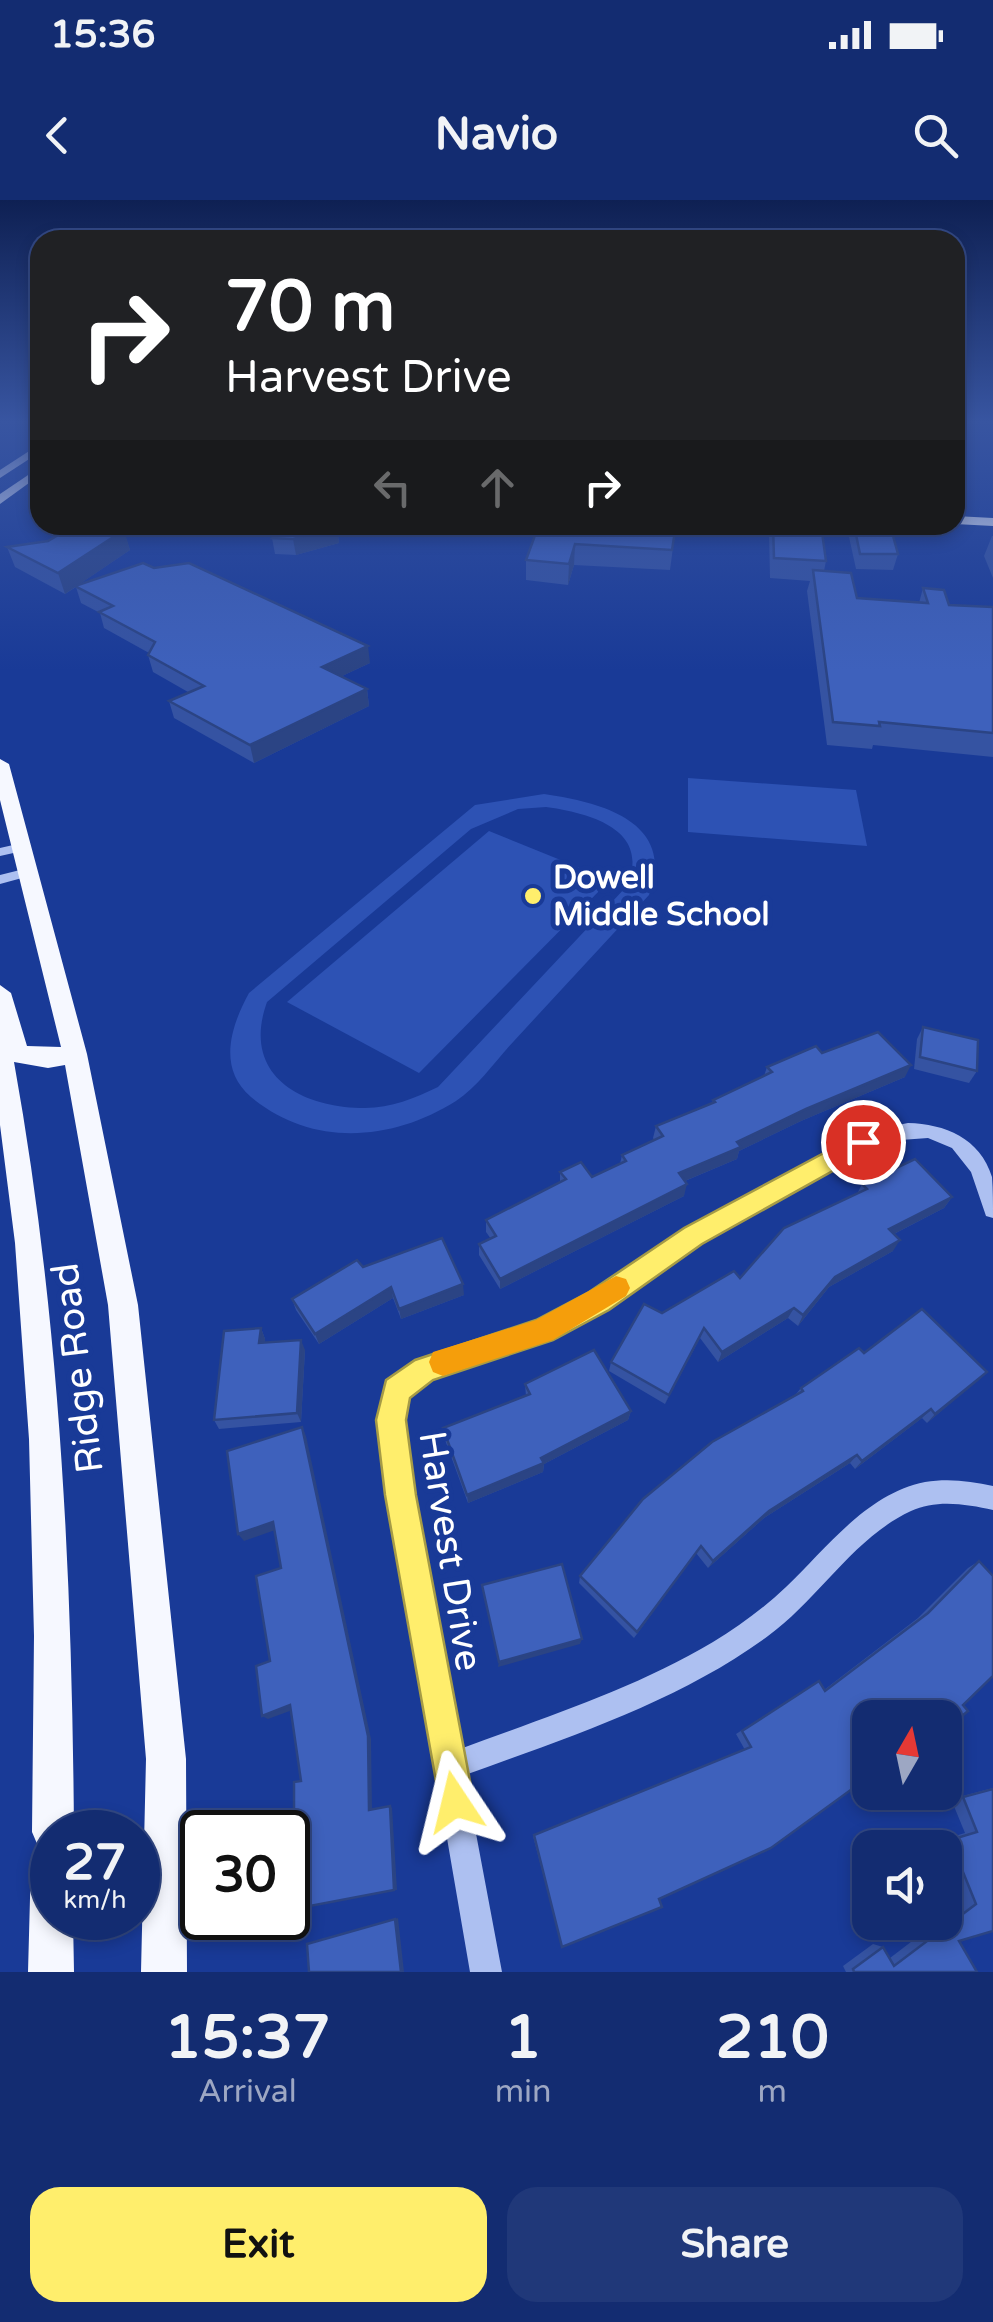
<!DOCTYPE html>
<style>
:root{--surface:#132c71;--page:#203879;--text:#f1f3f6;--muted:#9da7c3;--line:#324884;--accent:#ffee6c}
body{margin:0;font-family:"Varela Round",sans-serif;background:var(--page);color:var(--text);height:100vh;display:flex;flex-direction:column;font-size:38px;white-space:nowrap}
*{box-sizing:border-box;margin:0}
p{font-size:32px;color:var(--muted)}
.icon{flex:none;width:55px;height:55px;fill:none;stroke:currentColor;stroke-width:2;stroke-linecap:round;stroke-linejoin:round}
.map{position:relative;height:1772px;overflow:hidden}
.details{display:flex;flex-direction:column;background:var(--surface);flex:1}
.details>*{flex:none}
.banner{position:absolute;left:30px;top:30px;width:935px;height:305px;border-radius:30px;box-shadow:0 5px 15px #0003,0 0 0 2px var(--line);background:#202124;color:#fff;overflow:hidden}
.needle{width:65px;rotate:9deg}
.tools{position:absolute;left:852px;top:1500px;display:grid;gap:20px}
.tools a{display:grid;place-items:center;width:110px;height:110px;border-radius:20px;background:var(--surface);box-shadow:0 5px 15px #0003,0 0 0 2px var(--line);font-size:50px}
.speed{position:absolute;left:30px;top:1610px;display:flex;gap:20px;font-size:50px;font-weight:700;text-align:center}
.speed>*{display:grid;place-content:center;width:130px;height:130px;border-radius:50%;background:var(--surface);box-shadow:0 5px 15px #0003,0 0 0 2px var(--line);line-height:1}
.speed small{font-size:25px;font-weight:400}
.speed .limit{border:5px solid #111;border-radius:15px;background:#fff;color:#111}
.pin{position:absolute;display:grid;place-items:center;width:85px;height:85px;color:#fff;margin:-42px;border:5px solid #fff;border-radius:50%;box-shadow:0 2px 10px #0007}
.me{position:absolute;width:110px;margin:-55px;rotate:350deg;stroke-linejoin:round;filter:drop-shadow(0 0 8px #0008)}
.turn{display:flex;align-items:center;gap:35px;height:210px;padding:0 30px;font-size:45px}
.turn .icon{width:130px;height:130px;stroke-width:2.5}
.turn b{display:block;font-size:70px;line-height:85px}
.lanes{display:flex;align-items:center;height:95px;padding:0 30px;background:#0003;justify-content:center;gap:50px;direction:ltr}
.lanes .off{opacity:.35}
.eta{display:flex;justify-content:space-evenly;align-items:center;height:170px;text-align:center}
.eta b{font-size:60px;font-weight:700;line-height:70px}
.button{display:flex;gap:20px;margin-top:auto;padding:20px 30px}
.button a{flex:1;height:115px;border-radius:30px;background:var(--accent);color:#111;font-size:40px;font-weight:700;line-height:115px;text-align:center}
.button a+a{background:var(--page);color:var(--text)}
.status{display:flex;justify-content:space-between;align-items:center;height:70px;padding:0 50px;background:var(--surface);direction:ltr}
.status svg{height:28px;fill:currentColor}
header{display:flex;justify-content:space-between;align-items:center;height:130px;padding:0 30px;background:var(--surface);font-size:45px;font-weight:700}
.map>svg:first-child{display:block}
.green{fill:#2d52b4;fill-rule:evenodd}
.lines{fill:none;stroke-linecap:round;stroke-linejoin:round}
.minor{fill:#adc0f1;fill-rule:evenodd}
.major{fill:#f6f8ff;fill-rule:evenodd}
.wall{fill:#3553a2}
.shaded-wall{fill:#2b4484}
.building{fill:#3e61bc;stroke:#2b4484;stroke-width:2.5}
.route{fill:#ffee6c;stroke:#a69b46;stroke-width:2.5}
.slow{fill:#f59e0b}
.poi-dot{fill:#ffee6c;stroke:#193a97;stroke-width:4}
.labels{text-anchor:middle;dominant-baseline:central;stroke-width:10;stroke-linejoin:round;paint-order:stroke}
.poi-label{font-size:32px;font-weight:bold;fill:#fff;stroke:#193a97;text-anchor:start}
.near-street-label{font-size:38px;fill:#fff;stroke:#193a97}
</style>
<div class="status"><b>15:36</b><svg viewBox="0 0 49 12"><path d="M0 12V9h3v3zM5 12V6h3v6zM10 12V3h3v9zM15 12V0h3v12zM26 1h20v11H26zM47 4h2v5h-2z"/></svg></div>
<header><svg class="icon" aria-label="back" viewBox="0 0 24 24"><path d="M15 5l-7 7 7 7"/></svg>Navio<svg class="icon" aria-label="search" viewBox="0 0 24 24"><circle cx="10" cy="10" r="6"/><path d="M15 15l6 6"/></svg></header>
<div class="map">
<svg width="993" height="1772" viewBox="0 0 993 1772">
<rect width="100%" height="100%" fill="#193a97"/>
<g class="green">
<polygon points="688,578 856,590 867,646 688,632"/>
<path d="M544 594C601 602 677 622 649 695 604 744 559 792 514 841 496 860 478 887 456 901 391 942 311 947 251 897 217 868 231 826 249 793L475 605ZM546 607C590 613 653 630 626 687L438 887C415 898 391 908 365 908 299 908 241 874 267 802L471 629 518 609Z"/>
<polygon points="489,631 610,680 419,873 287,802"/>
</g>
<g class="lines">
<g class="minor">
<polygon points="22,643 27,644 27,650 0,656 0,648"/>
<polygon points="28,668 35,672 33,675 0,684 0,675"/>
<path d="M908 923C945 924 980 938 992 977 993 990 993 1005 993 1018L986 1016 971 972 952 948 928 938 887 941 700 1042 606 1108 551 1137 445 1172 407 1196 402 1220 412 1295 460 1549C546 1517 634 1489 713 1442 739 1426 764 1408 786 1387 827 1348 866 1294 925 1282 948 1278 971 1281 993 1286V1310C967 1304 936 1299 911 1311 853 1338 819 1399 768 1436 678 1502 569 1537 465 1575L502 1772H470L388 1295 380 1220 389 1182 431 1156 538 1121 592 1094 686 1030 878 929Z"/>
</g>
<g class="major">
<polygon points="40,244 40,252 0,278 0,270"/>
<polygon points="40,267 40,275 0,304 0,294"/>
<polygon points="955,316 993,318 993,326 955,324"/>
<path d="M0 559 9 564 87 854 138 1105 186 1559 187 1772H141L146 1559 108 1105 65 865 48 868 14 862C60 1117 72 1373 74 1632H52V1718H73L74 1772H28L31 1661 38 1646 32 1632 34 1436 29 1239 15 1043 0 925V785L11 793 27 846 61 847 0 600Z"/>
</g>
</g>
<g class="wall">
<polygon points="75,325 220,325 216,332 123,329 130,350 78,385 370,463 342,476 367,489 369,506 254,563 174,518 169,501 188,492 153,472 148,455 149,453 104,428 100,413 81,403 76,387 65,394 15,367 7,347 48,341"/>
<polygon points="676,325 670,370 574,365 568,385 526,380 526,360 575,329"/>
<polygon points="770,325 821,325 826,361 824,371 857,398 919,403 923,388 949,405 993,407 993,557 873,545 872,549 827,545 807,391 810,381 770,378 769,332"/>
<polygon points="852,325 890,325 898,354 893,370 856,369 849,337"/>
<polygon points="337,328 339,343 296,355 275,354 272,338"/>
<polygon points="992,336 993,336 993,378 984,356"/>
<polygon points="923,827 977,871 969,883 914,869 917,839"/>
<polygon points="822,853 905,877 801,921 739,951 737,959 685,981 684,996 500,1089 479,1055 479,1044 491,1039 486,1032 486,1020 560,982 560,972 592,977 620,964 622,955 654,940 653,938 656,926 712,904 713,900 764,876 767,867"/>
<polygon points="862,984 952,997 944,1008 894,1034 893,1051 829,1087 798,1126 788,1118 718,1162 700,1138 665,1204 609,1171 611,1162 662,1113 740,1078 857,994"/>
<polygon points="363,1067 464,1095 401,1119 393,1098 319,1144 296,1110 292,1099"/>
<polygon points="261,1128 265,1139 265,1143 305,1150 301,1222 219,1229 214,1220"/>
<polygon points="864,1153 987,1172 927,1223 922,1218 855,1269 850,1263 764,1318 708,1368 696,1353 634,1438 579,1383 580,1376 796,1194 801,1188"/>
<polygon points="525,1184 631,1211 628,1220 544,1264 543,1272 468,1303 444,1237 443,1228 526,1196"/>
<polygon points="979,1361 945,1518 659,1699 562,1747 533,1636 745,1550 736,1534 819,1481 824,1490 918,1418 968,1368"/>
<polygon points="993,1588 993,1731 959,1741 977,1772 846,1772 843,1766 873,1744 883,1747 890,1758 937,1722 945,1722 945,1717 963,1703 945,1657 945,1648 941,1648 938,1641 965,1633 951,1599"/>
</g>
<g class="shaded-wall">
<polygon points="337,328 339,343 296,355 293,339"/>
<polygon points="124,330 130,350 65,394 58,373"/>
<polygon points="575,344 574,365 568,385 569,364"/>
<polygon points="368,446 370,463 325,484 322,467"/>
<polygon points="367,489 369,506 254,563 250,545"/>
<polygon points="911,865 905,877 801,921 739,951 737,959 675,985 679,973 737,942 806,909"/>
<polygon points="687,984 684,996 500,1089 500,1079"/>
<polygon points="952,997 944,1008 882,1040 889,1029"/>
<polygon points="900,1040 893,1051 829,1087 798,1126 803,1115 835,1077"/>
<polygon points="463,1084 464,1095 401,1119 399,1109"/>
<polygon points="391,1087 393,1098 319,1144 315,1134"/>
<polygon points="794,1108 788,1118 718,1162 722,1152"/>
<polygon points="261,1128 265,1139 264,1153 259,1143"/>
<polygon points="704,1128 700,1138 665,1204 669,1195"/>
<polygon points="301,1140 305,1150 301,1222 297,1213"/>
<polygon points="987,1172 978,1181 927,1223 935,1214"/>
<polygon points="931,1209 922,1218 855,1269 862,1261"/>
<polygon points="631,1211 628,1220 544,1264 543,1272 468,1303 467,1295"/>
<polygon points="302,1227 306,1236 371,1539 372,1611 369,1610"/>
<polygon points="857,1255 850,1263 764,1318 708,1368 713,1361 769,1311"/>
<polygon points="273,1322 278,1329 244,1341 238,1334"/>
<polygon points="582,1439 580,1444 498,1467 499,1462"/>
<polygon points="290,1505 295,1509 268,1519 262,1516"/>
<polygon points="390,1606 392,1608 397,1690 394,1690"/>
<polygon points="398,1718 404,1772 401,1772 395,1719"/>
</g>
<g class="building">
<polygon points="75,325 114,325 124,330 58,373 7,347 48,341"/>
<polygon points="282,325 315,325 337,328 293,339 272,338"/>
<polygon points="577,325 676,325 672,350 575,344 569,364 526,360 538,327 575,329"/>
<polygon points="773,325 821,325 826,361 774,358"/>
<polygon points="854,325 890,325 898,354 860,354"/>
<polygon points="143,363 154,368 189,363 368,446 322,467 367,489 250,545 169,501 204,486 148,455 155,442 99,412 113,406 75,386"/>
<polygon points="813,370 851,373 857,398 928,403 923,388 944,390 949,405 993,407 993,533 879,522 880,526 833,522"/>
<polygon points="923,827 978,840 977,871 920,857"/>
<polygon points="878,832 911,865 806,909 737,942 741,947 679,973 687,984 500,1079 479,1044 496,1036 486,1020 566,979 560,972 581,962 592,977 626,961 622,955 663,936 656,926 715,902 713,900 772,872 767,867 816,846 822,853"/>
<polygon points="915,959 952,997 889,1029 900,1040 835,1077 803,1115 794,1108 722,1152 704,1128 669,1195 611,1162 644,1104 662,1113 734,1071 740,1078 784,1028 867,989 862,984"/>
<polygon points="442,1038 463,1084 399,1109 391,1087 315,1134 292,1099 357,1060 363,1067"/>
<polygon points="922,1109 987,1172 935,1214 931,1209 862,1261 857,1255 769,1311 713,1361 701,1346 637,1432 580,1376 643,1299 712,1242 803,1191 801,1188 859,1148 864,1153"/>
<polygon points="261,1128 259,1143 301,1140 297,1213 214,1220 224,1131"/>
<polygon points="594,1150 631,1211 541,1258 544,1263 467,1295 443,1228 530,1194 525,1184"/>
<polygon points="302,1227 368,1536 369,1610 390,1606 394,1690 294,1709 294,1582 301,1581 290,1505 262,1516 256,1466 270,1461 256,1376 281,1368 273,1322 238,1334 227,1251"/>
<polygon points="979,1361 993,1376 993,1476 963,1505 968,1511 945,1530 945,1518 870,1518 870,1576 771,1648 659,1699 662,1707 562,1747 534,1635 751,1547 742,1531 819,1481 825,1491 928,1413"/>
<polygon points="562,1364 582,1439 499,1462 482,1385"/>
<polygon points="993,1589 993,1731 959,1741 977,1772 854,1772 853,1769 883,1747 894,1766 976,1704 950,1640 977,1632 963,1597"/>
<polygon points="395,1719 401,1772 309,1772 307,1744"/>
</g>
<linearGradient id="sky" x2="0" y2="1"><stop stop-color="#0e2053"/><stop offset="0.47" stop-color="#3855a1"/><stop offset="1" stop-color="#3855a1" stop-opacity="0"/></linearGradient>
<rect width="993" height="471" fill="url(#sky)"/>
<polygon class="route" points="863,932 872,935 872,949 702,1044 609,1110 553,1140 433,1180 410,1198 406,1220 416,1295 474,1602 468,1615 455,1620 442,1615 385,1295 376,1220 386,1180 415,1160 536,1120 589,1092 684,1028"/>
<polygon class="slow" points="616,1076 626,1079 630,1088 626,1096 553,1140 443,1176 433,1172 429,1162 433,1152 536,1120"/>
<circle class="poi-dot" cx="533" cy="696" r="10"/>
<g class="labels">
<g class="poi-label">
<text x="553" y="678">Dowell<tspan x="553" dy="37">Middle School</tspan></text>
</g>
<g class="near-street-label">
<text transform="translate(78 1168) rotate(-97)">Ridge Road</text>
<text transform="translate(450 1351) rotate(81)">Harvest Drive</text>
</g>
</g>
</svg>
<div class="tools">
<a><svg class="needle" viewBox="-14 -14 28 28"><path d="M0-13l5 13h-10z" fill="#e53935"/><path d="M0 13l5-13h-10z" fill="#9da7c3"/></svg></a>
<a><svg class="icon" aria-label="sound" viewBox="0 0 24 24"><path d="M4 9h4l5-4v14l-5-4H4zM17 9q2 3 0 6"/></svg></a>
</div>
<div class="speed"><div>27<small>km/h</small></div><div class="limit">30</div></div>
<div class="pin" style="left:863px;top:942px;background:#d93025"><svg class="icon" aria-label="arrive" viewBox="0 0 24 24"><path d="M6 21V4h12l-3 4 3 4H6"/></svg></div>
<svg class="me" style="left:455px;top:1602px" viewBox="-20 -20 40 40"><path d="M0-17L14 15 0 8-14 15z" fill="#ffee6c" stroke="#fff" stroke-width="4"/></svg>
<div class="banner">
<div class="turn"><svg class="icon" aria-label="right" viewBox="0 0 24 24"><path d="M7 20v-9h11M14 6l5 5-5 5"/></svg><div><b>70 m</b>Harvest Drive</div></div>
<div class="lanes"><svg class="icon off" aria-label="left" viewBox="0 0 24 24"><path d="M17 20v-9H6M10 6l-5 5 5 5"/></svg><svg class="icon off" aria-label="ahead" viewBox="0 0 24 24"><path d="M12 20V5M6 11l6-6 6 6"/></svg><svg class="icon" aria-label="right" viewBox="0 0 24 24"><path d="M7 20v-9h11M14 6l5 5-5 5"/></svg></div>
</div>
</div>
<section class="details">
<div class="eta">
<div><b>15:37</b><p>Arrival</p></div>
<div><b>1</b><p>min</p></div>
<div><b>210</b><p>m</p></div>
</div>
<div class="button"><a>Exit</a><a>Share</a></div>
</section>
